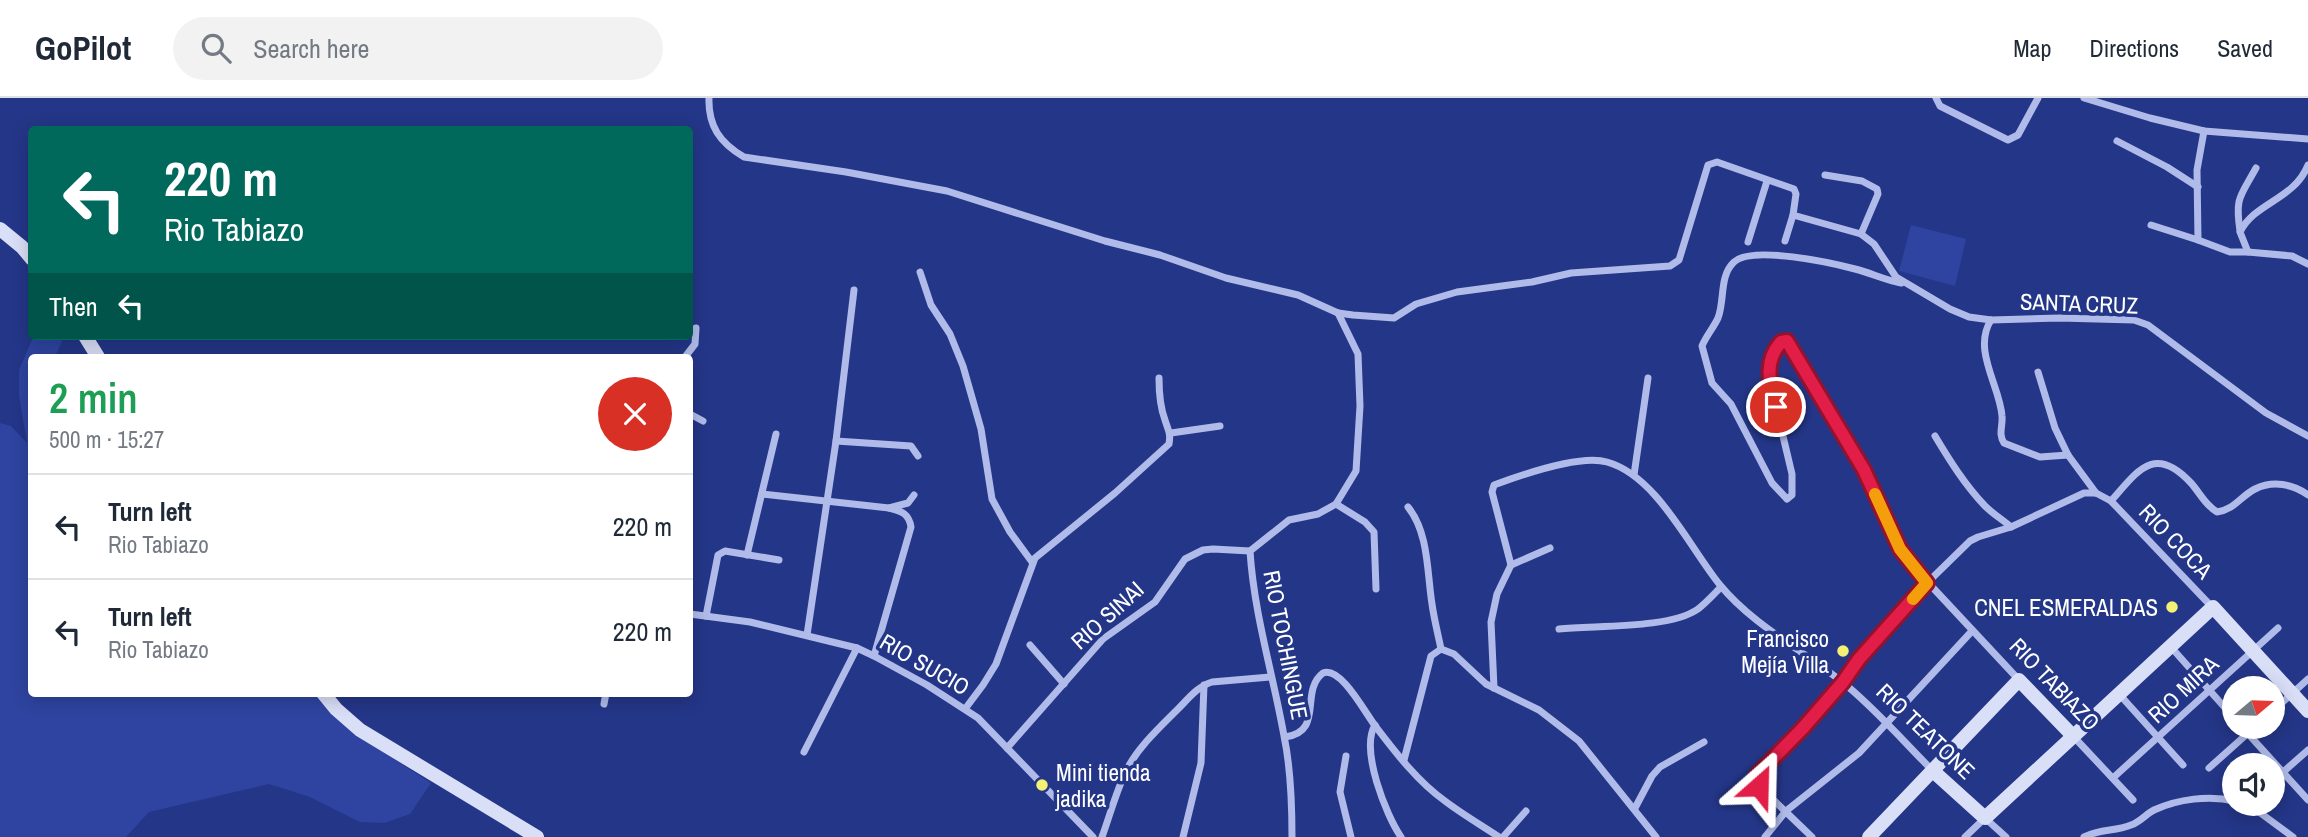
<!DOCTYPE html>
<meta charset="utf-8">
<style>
:root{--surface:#fff;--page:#f2f2f3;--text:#1f2937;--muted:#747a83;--line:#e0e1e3}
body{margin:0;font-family:"Archivo Narrow",sans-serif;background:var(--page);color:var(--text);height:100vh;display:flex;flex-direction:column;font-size:26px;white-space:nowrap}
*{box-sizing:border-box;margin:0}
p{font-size:23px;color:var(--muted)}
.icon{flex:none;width:38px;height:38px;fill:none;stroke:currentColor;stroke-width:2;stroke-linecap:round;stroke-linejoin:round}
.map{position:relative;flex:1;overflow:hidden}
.side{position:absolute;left:28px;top:256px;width:665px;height:343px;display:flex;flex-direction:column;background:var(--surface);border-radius:7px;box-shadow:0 4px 18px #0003}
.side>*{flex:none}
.guide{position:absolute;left:28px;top:28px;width:665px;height:214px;border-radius:7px;box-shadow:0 4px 18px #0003;background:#00695c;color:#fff;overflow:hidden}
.needle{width:46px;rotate:71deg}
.buttons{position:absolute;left:2222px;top:578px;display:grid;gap:14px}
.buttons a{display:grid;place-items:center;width:63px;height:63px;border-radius:50%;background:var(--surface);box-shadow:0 4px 18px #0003;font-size:35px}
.pin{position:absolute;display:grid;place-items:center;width:60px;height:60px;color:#fff;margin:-30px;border:4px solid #fff;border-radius:50%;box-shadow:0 2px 7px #0007}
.me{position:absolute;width:77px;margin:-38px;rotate:25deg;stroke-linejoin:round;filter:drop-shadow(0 0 5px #0008)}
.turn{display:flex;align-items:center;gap:24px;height:147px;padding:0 21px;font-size:32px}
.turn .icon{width:91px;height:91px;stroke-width:2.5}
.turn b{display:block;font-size:49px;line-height:60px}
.then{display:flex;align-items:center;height:66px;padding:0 21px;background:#0003;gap:14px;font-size:26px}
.round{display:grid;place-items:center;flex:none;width:74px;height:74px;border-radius:37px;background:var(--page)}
.summary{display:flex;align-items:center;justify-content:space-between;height:119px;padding:0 21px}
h1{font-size:42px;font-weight:600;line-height:52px;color:#1e9e55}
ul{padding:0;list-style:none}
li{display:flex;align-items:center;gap:21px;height:105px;padding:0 21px;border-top:2px solid var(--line)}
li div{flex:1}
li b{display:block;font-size:26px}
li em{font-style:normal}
header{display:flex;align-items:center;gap:42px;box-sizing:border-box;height:98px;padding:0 35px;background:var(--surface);border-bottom:2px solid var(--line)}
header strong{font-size:33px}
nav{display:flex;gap:38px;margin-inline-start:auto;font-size:24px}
.search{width:490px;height:63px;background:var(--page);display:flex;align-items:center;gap:18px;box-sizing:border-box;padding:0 24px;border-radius:38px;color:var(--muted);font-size:26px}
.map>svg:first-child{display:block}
.green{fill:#2e44a0}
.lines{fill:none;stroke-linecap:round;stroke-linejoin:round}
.street{stroke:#b0bbe9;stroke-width:7}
.secondary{stroke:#dadff8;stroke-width:14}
.route-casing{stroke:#92132f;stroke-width:18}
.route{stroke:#e11d48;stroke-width:12}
.slow{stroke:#f59e0b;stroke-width:12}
.poi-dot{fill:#f4f073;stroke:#243688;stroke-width:2.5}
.labels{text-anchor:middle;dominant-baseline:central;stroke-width:7;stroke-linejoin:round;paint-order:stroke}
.street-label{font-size:23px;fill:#fff;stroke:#243688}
.poi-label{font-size:23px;fill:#fff;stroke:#243688;text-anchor:end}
</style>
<header>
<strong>GoPilot</strong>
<div class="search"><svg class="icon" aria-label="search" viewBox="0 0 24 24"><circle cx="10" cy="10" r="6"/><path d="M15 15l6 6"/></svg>Search here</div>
<nav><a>Map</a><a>Directions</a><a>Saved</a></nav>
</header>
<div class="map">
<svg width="2308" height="739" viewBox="0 0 2308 739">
<rect width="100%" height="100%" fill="#243688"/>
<g class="green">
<polygon points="1911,127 1966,141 1955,188 1899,173"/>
<path d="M64 239 55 259H32V595H316C348 633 389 658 431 685L410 716 384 725 360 724 310 699 269 686 149 714 126 739H0V325L11 328 27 345 19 298V272L32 242Z"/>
</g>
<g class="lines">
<g class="street">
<path d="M709 0C708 28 720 45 744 59L846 74 947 93 1105 143 1160 157 1226 180 1298 197 1338 215 1353 217 1394 220 1416 206 1457 194 1532 184 1571 175 1670 168 1679 162 1708 67 1717 64 1794 91 1796 96 1793 117 1861 136 1874 146 1896 179 1950 211 1969 219 1991 222 2059 220 2134 222 2148 227 2266 315 2308 338"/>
<polyline points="1936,0 1940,8 2008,42 2018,37 2038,0"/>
<polyline points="2084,0 2150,20 2204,33 2308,41"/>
<polyline points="2204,33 2197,72 2198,142 2230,154 2248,154"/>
<polyline points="2117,43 2167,69 2198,89"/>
<path d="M2308 67C2294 102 2255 104 2240 134L2248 154 2292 158 2308 166"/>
<polyline points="1825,77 1862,83 1877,91 1878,96 1861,136"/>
<polyline points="2151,127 2198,142"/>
<path d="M2240 133C2235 99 2240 99 2256 70"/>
<polyline points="1785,143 1793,117"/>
<polyline points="1748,144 1767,83"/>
<polyline points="920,174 931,207 950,236 963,268 981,331 992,401 1010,434 1032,464"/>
<path d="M1901 185C1885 182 1871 175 1855 171 1832 165 1752 147 1734 164 1719 178 1725 202 1718 220 1714 229 1706 238 1702 248L1712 285 1731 306 1772 385 1787 401 1792 397V376L1768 275C1770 264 1772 253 1781 244L1787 243 1864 372 1900 451 1907 462 2019 582"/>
<path d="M1991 222C1972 252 2000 288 2002 318 2003 328 1998 336 2004 345L2040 359 2068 357"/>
<polyline points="685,259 695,246 696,230"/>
<polyline points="2038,274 2055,330 2068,357 2096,395"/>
<polyline points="690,316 703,323"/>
<polyline points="1171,335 1220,328"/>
<path d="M1935 338C1950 363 1965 387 1985 408 1993 416 2003 422 2011 429"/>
<polyline points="836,343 911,348 918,358"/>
<polyline points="1634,377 1648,280"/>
<path d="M762 396 889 410C902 413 909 416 911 429L874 558"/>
<path d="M2111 403C2137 374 2154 345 2191 385 2200 395 2205 407 2217 414 2234 412 2241 398 2255 391 2273 382 2293 386 2308 397"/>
<polyline points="1336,406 1365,424 1374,434 1376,491"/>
<path d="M1408 409C1429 435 1427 475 1432 506 1434 521 1438 536 1441 551"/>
<polyline points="889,410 908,405 914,397"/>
<polyline points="747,457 776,336"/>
<polyline points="1511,467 1550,450"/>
<polyline points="690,516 750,524 857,550 874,558 927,587 978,620 1093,739"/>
<polyline points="706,518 718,457 725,453 779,462"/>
<path d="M1559 531C1595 527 1670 531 1698 511 1706 505 1714 496 1721 489"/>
<polyline points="807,537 836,343 854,192"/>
<polyline points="1030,547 1064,586"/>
<polyline points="2170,548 2235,621"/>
<path d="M1494 590 1491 524 1497 496 1511 467 1492 394 1494 387C1521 377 1580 356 1607 364 1657 378 1689 449 1720 487 1753 527 1801 551 1841 583 1872 607 1904 644 1932 672"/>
<polyline points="2119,596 2183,667"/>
<polyline points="604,606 606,595"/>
<path d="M965 611 983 587 996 566 1035 460 1115 395 1169 346C1171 335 1168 332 1165 322 1160 309 1159 294 1159 280"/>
<polyline points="2273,613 2308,581"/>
<path d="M1375 627C1360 652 1386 717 1401 739"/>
<polyline points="2241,628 2308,702"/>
<polyline points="2073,638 2133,702"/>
<path d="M1285 639C1325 634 1299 593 1323 575 1341 568 1365 615 1376 629 1396 655 1418 684 1445 703 1462 716 1481 727 1499 739"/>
<polyline points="1007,650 1103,541 1155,504 1185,461 1203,452 1213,451 1250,453"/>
<polyline points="804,654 857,550"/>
<polyline points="1346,658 1340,694 1351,739"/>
<polyline points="1404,662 1431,558 1441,551 1454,556 1486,586 1539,612 1579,643 1656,739"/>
<polyline points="2209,670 2256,628"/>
<polyline points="2282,675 2308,652"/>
<polyline points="2114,679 2278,530"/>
<polyline points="2243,705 2255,711 2293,739"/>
<polyline points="1635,710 1652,678 1660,669 1704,644"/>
<path d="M1102 739C1110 717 1116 694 1126 673 1138 649 1160 629 1178 611 1188 601 1198 588 1212 584L1270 579"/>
<polyline points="1183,739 1201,665 1204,587"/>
<path d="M1292 739C1292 705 1291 671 1284 638 1273 576 1254 516 1250 453L1289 422 1318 416 1336 406 1356 373 1360 308 1358 256 1338 215"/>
<polyline points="1503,739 1526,713"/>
<polyline points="1765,739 1786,713 1859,655 1972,533"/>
<polyline points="1812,739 1759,688 1755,682 1757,677 1803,630 1843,584 1859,561 1927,485 1970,443 1978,439 2011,429 2084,395 2096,395 2111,403 2212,509"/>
<polyline points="1965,739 1985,720 2006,739"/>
<path d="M2084 739C2102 730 2114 734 2131 727 2140 724 2146 716 2154 712 2178 701 2209 697 2235 703"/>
</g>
<g class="secondary">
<polyline points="0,131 22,149 32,161"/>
<polyline points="85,238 98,259"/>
<polyline points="323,595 336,611 360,632 537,739"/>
<polyline points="1933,673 1985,720 2213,509 2308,613"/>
<polyline points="1869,739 2019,582 2073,638"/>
</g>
</g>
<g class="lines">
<defs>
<path id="route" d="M1759 688 1755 682 1757 677 1803 630 1843 584 1859 561 1927 485 1900 451 1864 372 1787 243 1781 244C1763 264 1770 286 1776 309"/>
</defs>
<use href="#route" class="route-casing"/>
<use href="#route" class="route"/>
<polyline class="slow" points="1875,396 1900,451 1927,485 1913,501"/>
</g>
<g class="poi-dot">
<circle cx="2172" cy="509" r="7"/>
<circle cx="1843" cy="553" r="7"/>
<circle cx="1042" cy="687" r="7"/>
</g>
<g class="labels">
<g class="street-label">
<text transform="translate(2079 205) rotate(2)">SANTA CRUZ</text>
<text transform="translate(2176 443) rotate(46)">RIO COCA</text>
<text transform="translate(1107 517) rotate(-42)">RIO SINAI</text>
<text transform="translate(1286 547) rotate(79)">RIO TOCHINGUE</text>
<text transform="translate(925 566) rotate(30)">RIO SUCIO</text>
<text transform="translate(2055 586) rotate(46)">RIO TABIAZO</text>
<text transform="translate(2183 591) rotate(-43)">RIO MIRA</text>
<text transform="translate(1926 633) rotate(44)">RIO TEATONE</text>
</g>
<g class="poi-label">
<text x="2158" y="509">CNEL ESMERALDAS</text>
<text x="1829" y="540">Francisco<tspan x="1829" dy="26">Mejía Villa</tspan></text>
<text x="1056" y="674" text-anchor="start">Mini tienda<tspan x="1056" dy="26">jadika</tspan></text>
</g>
</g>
</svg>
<div class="buttons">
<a><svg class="needle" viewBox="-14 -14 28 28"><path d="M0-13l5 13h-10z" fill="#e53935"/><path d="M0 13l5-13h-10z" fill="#747a83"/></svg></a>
<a><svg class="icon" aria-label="sound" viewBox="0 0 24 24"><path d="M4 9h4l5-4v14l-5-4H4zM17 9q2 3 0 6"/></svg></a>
</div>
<div class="pin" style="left:1776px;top:309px;background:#d93025"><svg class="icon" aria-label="arrive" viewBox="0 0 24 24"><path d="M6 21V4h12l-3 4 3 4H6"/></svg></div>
<svg class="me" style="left:1759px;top:688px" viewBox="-20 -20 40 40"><path d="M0-17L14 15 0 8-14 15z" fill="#e11d48" stroke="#fff" stroke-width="4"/></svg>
<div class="guide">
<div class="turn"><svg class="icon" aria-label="left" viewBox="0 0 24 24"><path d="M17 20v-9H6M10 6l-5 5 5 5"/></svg><div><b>220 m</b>Rio Tabiazo</div></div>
<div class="then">Then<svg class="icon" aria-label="left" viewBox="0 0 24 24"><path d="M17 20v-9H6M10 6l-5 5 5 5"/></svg></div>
</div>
<section class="side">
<div class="summary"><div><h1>2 min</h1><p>500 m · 15:27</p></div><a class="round" style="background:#d93025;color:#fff"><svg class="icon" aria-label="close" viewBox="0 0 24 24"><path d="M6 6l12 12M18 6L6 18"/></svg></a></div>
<ul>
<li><svg class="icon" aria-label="left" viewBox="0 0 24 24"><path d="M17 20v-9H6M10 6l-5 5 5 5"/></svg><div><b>Turn left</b><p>Rio Tabiazo</p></div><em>220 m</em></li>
<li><svg class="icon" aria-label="left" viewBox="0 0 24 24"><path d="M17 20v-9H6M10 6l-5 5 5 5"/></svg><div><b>Turn left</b><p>Rio Tabiazo</p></div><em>220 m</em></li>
</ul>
</section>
</div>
